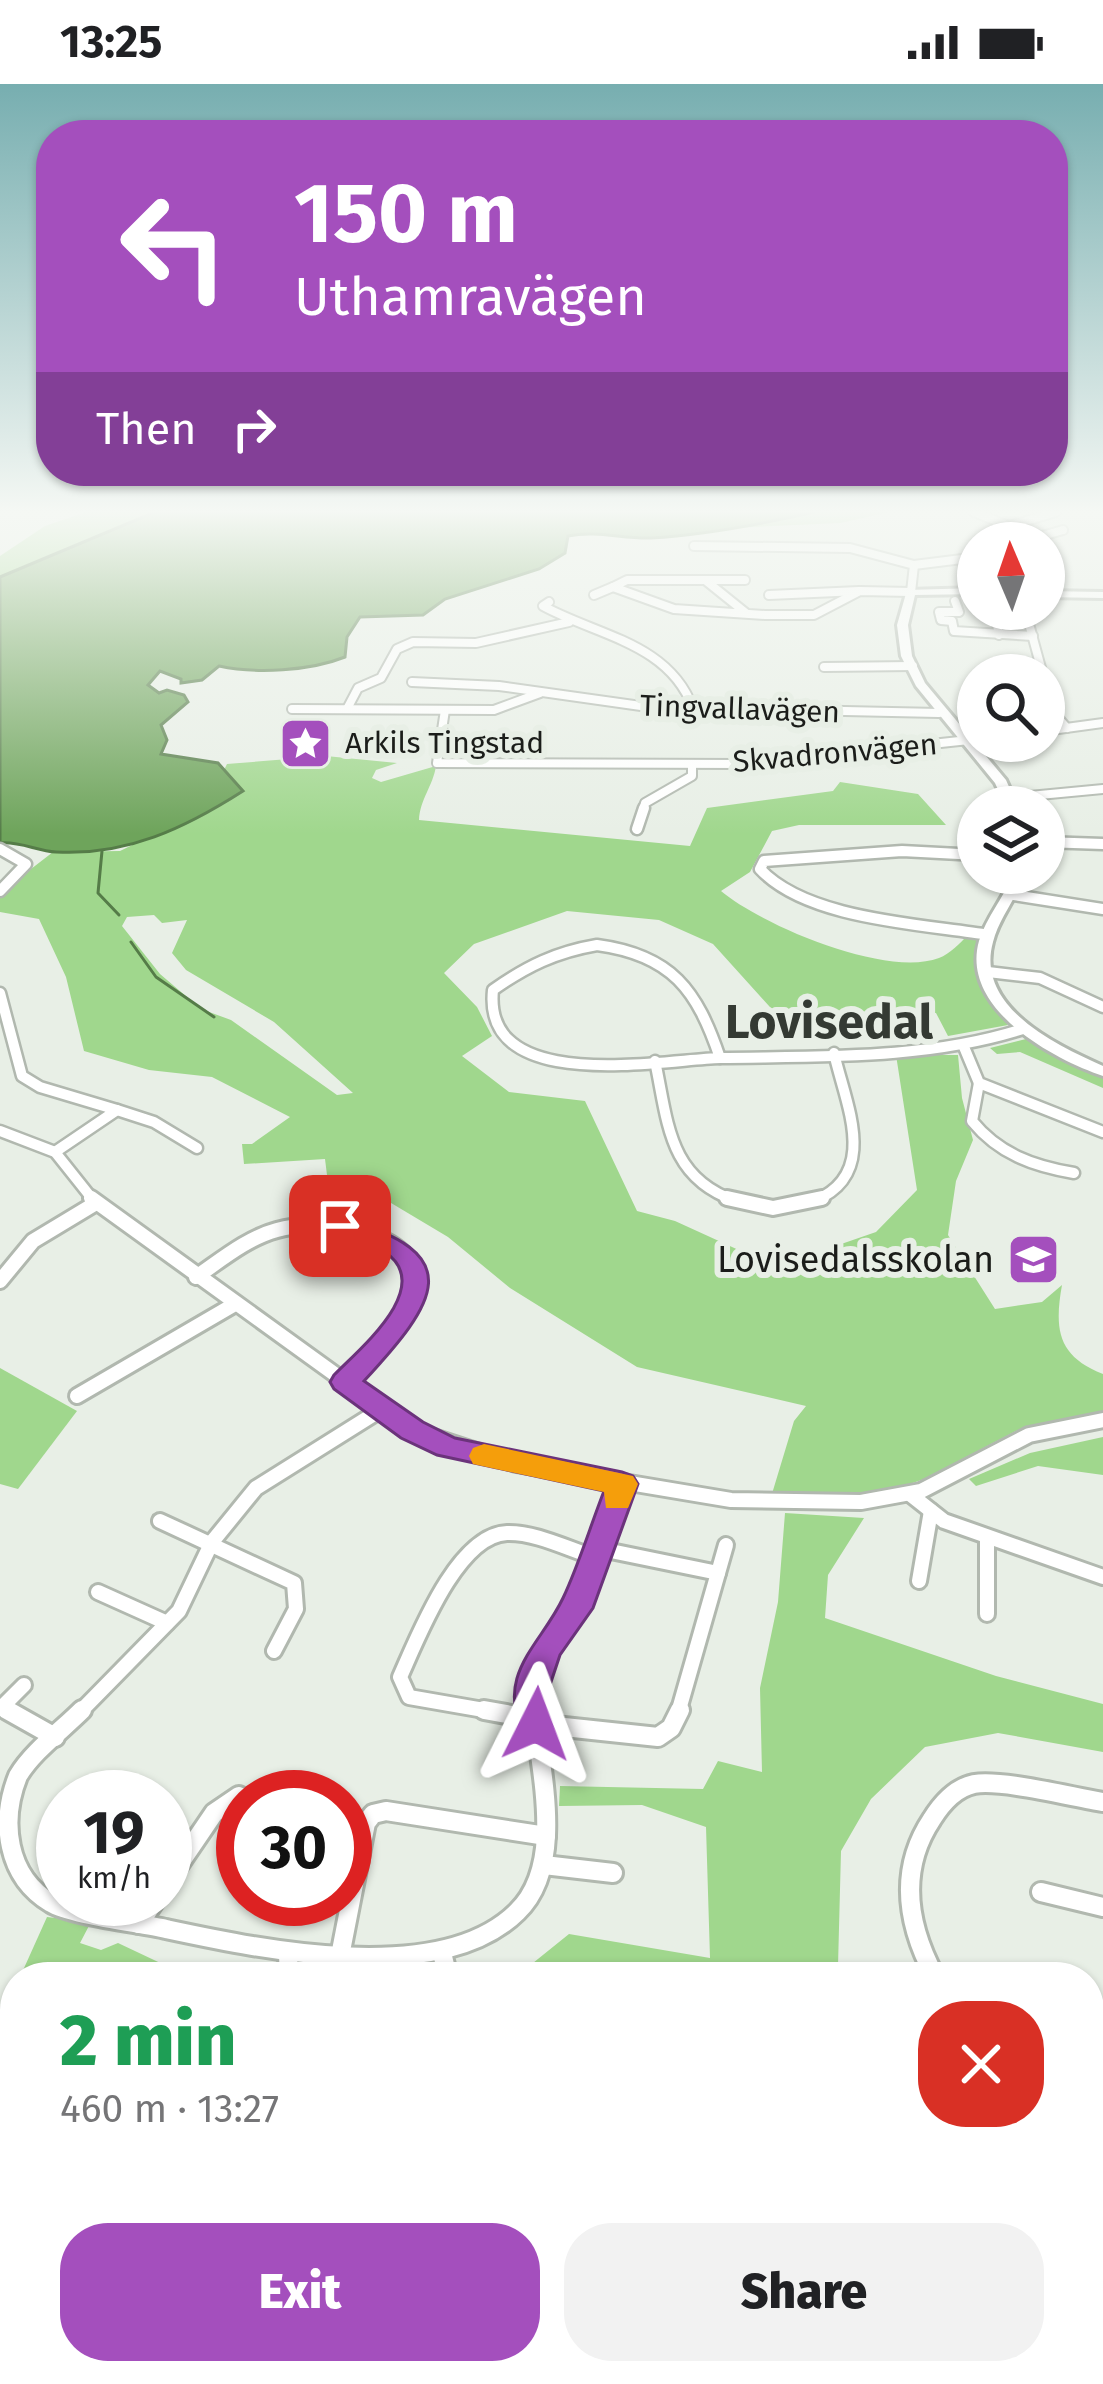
<!DOCTYPE html>
<meta charset="utf-8">
<style>
:root{--surface:#fff;--page:#f2f2f2;--text:#202124;--muted:#757577;--accent:#a44fbd}
body{margin:0;font-family:"Fira Sans",sans-serif;background:var(--page);color:var(--text);height:100vh;display:flex;flex-direction:column;font-size:45px;white-space:nowrap}
*{box-sizing:border-box;margin:0}
p{font-size:39px;color:var(--muted)}
.icon{flex:none;width:66px;height:66px;fill:none;stroke:currentColor;stroke-width:2;stroke-linecap:round;stroke-linejoin:round}
.map{position:relative;flex:1;overflow:hidden}
.drawer{position:absolute;left:0px;top:1878px;width:1104px;height:423px;display:flex;flex-direction:column;background:var(--surface);border-radius:48px 48px 0 0;box-shadow:0 3px 9px #0004}
.drawer>*{flex:none}
.top-card{position:absolute;left:36px;top:36px;width:1032px;height:366px;border-radius:48px;box-shadow:0 3px 9px #0004;background:#a44fbd;color:#fff;overflow:hidden}
.needle{width:78px;rotate:358deg}
.fabs{position:absolute;left:957px;top:438px;display:grid;gap:24px}
.fabs a{display:grid;place-items:center;width:108px;height:108px;border-radius:50%;background:var(--surface);box-shadow:0 3px 9px #0004;font-size:60px}
.speed{position:absolute;left:36px;top:1686px;display:flex;gap:24px;font-size:60px;font-weight:700;text-align:center}
.speed>*{display:grid;place-content:center;width:156px;height:156px;border-radius:50%;background:var(--surface);box-shadow:0 3px 9px #0004;line-height:1}
.speed small{font-size:30px;font-weight:400}
.speed .limit{border:18px solid #d22;background:#fff;color:#111}
.pin{position:absolute;display:grid;place-items:center;width:102px;height:102px;color:#fff;margin:-51px;border-radius:24px;box-shadow:0 6px 18px #0006}
.me{position:absolute;width:132px;margin:-66px;rotate:3deg;stroke-linejoin:round;filter:drop-shadow(0 0 9px #0008)}
.turn{display:flex;align-items:center;gap:42px;height:252px;padding:0 60px;font-size:54px}
.turn .icon{width:156px;height:156px;stroke-width:2.5}
.turn b{display:block;font-size:84px;line-height:102px}
.then{display:flex;align-items:center;height:114px;padding:0 60px;background:#0003;gap:24px;font-size:45px}
.round{display:grid;place-items:center;flex:none;width:126px;height:126px;border-radius:48px;background:var(--page)}
.head{display:flex;align-items:center;justify-content:space-between;height:204px;padding:0 60px}
h1{font-size:72px;font-weight:800;line-height:90px;color:#1e9e55}
.primary-button{display:flex;gap:24px;margin-top:auto;padding:24px 60px}
.primary-button a{flex:1;height:138px;border-radius:48px;background:var(--accent);color:#fff;font-size:48px;font-weight:800;line-height:138px;text-align:center}
.primary-button a+a{background:var(--page);color:var(--text)}
.status{display:flex;justify-content:space-between;align-items:center;height:84px;padding:0 60px;background:var(--surface);direction:ltr}
.status svg{height:33px;fill:currentColor}
.map>svg:first-child{display:block}
.green{fill:#a0d78d;fill-rule:evenodd}
.water{fill:#6ea45b;stroke:#557c48;stroke-width:3}
.lines{fill:none;stroke-linecap:round;stroke-linejoin:round}
.stream{stroke:#557c48;stroke-width:3}
.street-far3-casing{stroke:#b1b8af;stroke-width:12}
.street-far2-casing{stroke:#b1b8af;stroke-width:15}
.street-far1-casing{stroke:#b1b8af;stroke-width:20}
.street-casing{stroke:#b1b8af;stroke-width:24}
.secondary-casing{stroke:#b1b8af;stroke-width:6}
.street-far3{stroke:#fff;stroke-width:8}
.street-far2{stroke:#fff;stroke-width:10}
.street-far1{stroke:#fff;stroke-width:14}
.street{stroke:#fff;stroke-width:18}
.secondary{fill:#fff;fill-rule:evenodd}
.route{fill:#a44fbd;stroke:#6b337b;stroke-width:3}
.slow{fill:#f59e0b}
.labels{text-anchor:middle;dominant-baseline:central;stroke-width:12;stroke-linejoin:round;paint-order:stroke}
.far-street-label{font-size:30px;fill:#1b1d1a;stroke:#e8efe6}
.far-poi-label{font-size:30px;fill:#1b1d1a;stroke:#e8efe6;text-anchor:start}
.poi-label{font-size:36px;fill:#1b1d1a;stroke:#e8efe6;text-anchor:end}
.district-label{font-size:48px;font-weight:bold;fill:#343a33;stroke:#e8efe6}
</style>
<div class="status"><b>13:25</b><svg viewBox="0 0 49 12"><path d="M0 12V9h3v3zM5 12V6h3v6zM10 12V3h3v9zM15 12V0h3v12zM26 1h20v11H26zM47 4h2v5h-2z"/></svg></div>
<div class="map">
<svg width="1103" height="2300" viewBox="0 0 1103 2300">
<rect width="100%" height="100%" fill="#e8efe6"/>
<g class="green">
<polygon points="86,428 155,428 0,493 0,472 45,442"/>
<polygon points="814,428 890,428 840,439 731,444"/>
<path d="M326 672 397 679 376 686 372 694 381 698 436 682C433 702 420 715 419 736L690 762 707 724 833 707 840 698 918 710 946 741H799L772 747 750 788 721 807C763 842 886 894 939 874 950 870 960 859 968 851L976 854 978 894 1008 941 948 952 936 929 779 933 713 860 659 836 567 827 474 860 444 889 477 923 492 952 462 972 509 1008 585 1017 637 1127 675 1137 754 1173 821 1167 876 1148 917 1106 896 971H958L962 1014 973 1056 956 1097 948 1151 995 1225 1042 1218 1062 1201C1054 1246 1058 1272 1103 1290V1327L1016 1347 924 1395 890 1407 771 1413 794 1337 806 1322 637 1283 510 1204 448 1153 381 1113 328 1099 325 1075 244 1080 242 1060H252L290 1033 212 993 149 986 84 967 66 893 39 835 0 828V809L53 768 120 767 242 707 224 686 227 680ZM154 831 162 839 187 836 172 869 186 886 274 938 353 1009 337 1011 231 936 201 925 160 890 122 842 127 833Z"/>
<polygon points="1026,955 1103,994 1103,1004 1020,968 997,970 990,964"/>
<polygon points="0,1284 77,1327 18,1405 0,1400"/>
<polygon points="1103,1353 1103,1391 1038,1382 976,1402 969,1395 1030,1369"/>
<polygon points="785,1429 864,1434 828,1491 825,1534 996,1592 1103,1620 1103,1668 998,1649 925,1663 871,1715 841,1767 838,1882 846,1893 549,1893 533,1879 569,1850 710,1874 706,1743 642,1721 559,1722 560,1702 703,1705 718,1677 762,1688 760,1604 778,1518"/>
<polygon points="47,1833 91,1838 80,1859 101,1866 118,1859 190,1893 20,1893"/>
<polygon points="15,1904 15,2286 1089,2286 1089,2075 1095,2075 1103,2088 1103,2132 1091,2143 1103,2172 1103,2300 0,2300 0,1937"/>
</g>
<path class="water" d="M155 428H814C762 440 701 451 651 454 622 455 597 446 568 452L565 469 539 485 445 515 423 531 360 533 347 553 345 573C310 587 256 590 219 582L202 596 181 599V595L160 587 148 601 159 609 167 606 184 611 188 618 161 641 167 656 161 670 218 679 243 707C185 744 127 772 56 768 37 767 20 757 0 759V493Z"/>
<g class="lines">
<g class="stream">
<polyline points="102,767 98,809 119,831"/>
<polyline points="131,858 156,893 214,933"/>
</g>
<defs>
<g id="street-far3">
<polyline points="974,428 1009,442 1022,459"/>
<polyline points="1009,442 1056,428"/>
<polyline points="1021,458 1063,446"/>
<polyline points="694,462 850,464 914,481 911,508 860,507 814,531 765,531 674,525 613,503 627,496 705,496 746,529"/>
<polyline points="914,481 978,473"/>
<polyline points="706,496 745,496"/>
<polyline points="594,511 613,503"/>
<polyline points="769,511 859,507"/>
<polyline points="955,517 959,528 939,528 941,536 952,537 954,547 1033,552"/>
<path d="M549 518 543 522C598 552 669 559 693 624"/>
<polyline points="1025,525 1043,591"/>
<polyline points="999,551 997,541 1004,540 1001,525"/>
<polyline points="824,583 913,582"/>
<polyline points="1044,594 1054,629 1067,644"/>
<polyline points="412,598 499,602 648,623 939,629"/>
<polyline points="348,623 358,604 381,594 397,565 413,558 476,559 569,538"/>
<polyline points="292,625 494,626 540,609"/>
<polyline points="445,626 437,679 746,680 978,655"/>
<polyline points="1044,647 1103,639"/>
<polyline points="1009,714 1103,705"/>
<polyline points="643,727 645,719 692,692 692,680"/>
</g>
<g id="street-far2">
<polyline points="637,745 644,724"/>
<polyline points="1044,758 1103,760"/>
<polyline points="0,765 26,780 0,807"/>
<path d="M978 771 902 767 764 777 760 785C807 836 923 840 989 851"/>
<polyline points="1014,811 1103,825"/>
<path d="M597 861C672 871 697 906 720 974 659 976 482 1011 493 906 527 882 556 868 597 861Z"/>
<polyline points="988,888 1040,894 1103,923"/>
<polyline points="0,909 22,992 40,1003 117,1026 55,1068"/>
<polyline points="964,963 979,999 1103,1048"/>
<path d="M720 974C822 972 925 976 1023 945"/>
<path d="M655 977C668 1038 668 1094 736 1117"/>
<path d="M979 999 972 1037C999 1070 1033 1082 1074 1089"/>
<polyline points="117,1026 154,1038 197,1064"/>
<polyline points="0,1047 55,1068 94,1117"/>
<path d="M814 1117C881 1090 845 1019 834 969"/>
</g>
<g id="street-far1">
<polyline points="91,1114 412,1346 516,1380 731,1416 861,1418 921,1407 1029,1351 1103,1336"/>
<polyline points="727,1114 773,1124 822,1114"/>
<path d="M196 1193C221 1176 247 1154 277 1146 319 1134 431 1146 414 1211 405 1247 371 1273 345 1298"/>
<polyline points="0,1197 33,1157 96,1119"/>
<polyline points="77,1312 235,1220"/>
<polyline points="911,1411 944,1437 1103,1493"/>
<polyline points="160,1437 294,1499 296,1525 274,1567"/>
<polyline points="987,1454 987,1530"/>
<polyline points="601,1465 718,1489"/>
<polyline points="919,1497 931,1427"/>
<polyline points="98,1508 167,1539"/>
<polyline points="1,1623 12,1629"/>
<polyline points="0,1625 24,1601"/>
<polyline points="79,1629 179,1527 212,1458 256,1404 382,1325"/>
<path d="M501 1629 409 1613 400 1593C418 1553 457 1451 507 1449 536 1448 570 1466 597 1474"/>
<polyline points="529,1629 535,1628"/>
<path d="M534 1629C529 1569 560 1564 579 1517 594 1479 608 1439 622 1400"/>
<polyline points="678,1629 726,1461"/>
</g>
<g id="street">
<polyline points="7,1626 55,1653"/>
<path d="M82 1626C62 1646 32 1668 18 1692 0 1737 6 1792 51 1819 70 1831 140 1839 166 1845 260 1865 440 1904 517 1828 566 1781 540 1686 534 1626"/>
<polyline points="484,1626 517,1632 535,1628"/>
<polyline points="536,1640 658,1653 671,1644 680,1626"/>
<polyline points="544,1781 613,1789"/>
<polyline points="165,1801 214,1729 239,1712"/>
<polyline points="1041,1808 1103,1823"/>
<polyline points="139,1840 156,1815"/>
<polyline points="442,1869 448,1893"/>
<polyline points="288,1871 289,1893"/>
<polyline points="340,1872 366,1739 373,1730 386,1727 546,1752"/>
<path d="M935 1893C907 1841 898 1786 932 1735 942 1719 955 1704 974 1700 1001 1695 1072 1713 1103 1718"/>
<polyline points="1089,1994 1103,1992"/>
</g>
<g id="secondary">
<polygon points="978,504 978,510 915,511 908,541 912,572 925,599 1006,696 1018,723 1006,723 995,699 916,602 901,572 897,541 907,506"/>
<polygon points="1044,507 1103,508 1103,514 1044,513"/>
<path d="M1013 789H1025C1018 813 999 833 993 858 975 923 1056 961 1103 982V992C1052 975 960 924 979 857 986 833 1005 813 1013 789Z"/>
</g>
</defs>
<use href="#street-far3" class="street-far3-casing"/>
<use href="#street-far2" class="street-far2-casing"/>
<use href="#street-far1" class="street-far1-casing"/>
<use href="#street" class="street-casing"/>
<use href="#secondary" class="secondary-casing"/>
<use href="#street-far3" class="street-far3"/>
<use href="#street-far2" class="street-far2"/>
<use href="#street-far1" class="street-far1"/>
<use href="#street" class="street"/>
<use href="#secondary" class="secondary"/>
</g>
<linearGradient id="sky" x2="0" y2="1"><stop stop-color="#77aeb0"/><stop offset="0.57" stop-color="#f5f8f4"/><stop offset="1" stop-color="#f5f8f4" stop-opacity="0"/></linearGradient>
<rect width="1103" height="750" fill="url(#sky)"/>
<path class="route" d="M340 1134C472 1169 436 1219 364 1297L423 1338 455 1354 622 1388 633 1392 638 1400 593 1524 560 1571 549 1604 554 1640 549 1650 536 1654 524 1650C494 1590 541 1561 563 1514 579 1480 590 1443 604 1407L437 1371 401 1354 334 1305 330 1298 334 1291C359 1265 436 1203 385 1168 370 1159 347 1154 331 1149L327 1142Z"/>
<polygon class="slow" points="484,1360 633,1392 638,1400 628,1424 606,1424 604,1408 473,1380 469,1372 473,1364"/>
<defs>
<symbol id="sight-square" viewBox="-11 -11 22 22"><rect x="-9" y="-9" width="18" height="18" rx="4" fill="#a44fbd" stroke="#e8efe6"/><path d="M0-6L1.8-2.2L6-1.7L2.9 1.2L3.7 5.4L0 3.3L-3.7 5.4L-2.9 1.2L-6-1.7L-1.8-2.2Z" fill="#fff"/></symbol>
<symbol id="school-square" viewBox="-11 -11 22 22"><rect x="-9" y="-9" width="18" height="18" rx="4" fill="#a44fbd" stroke="#e8efe6"/><path d="M0-5L7-2L0 1L-7-2ZM-4 1L0 2.5L4 1V4Q0 6-4 4Z" fill="#fff"/></symbol>
</defs>
<g fill-rule="evenodd">
<use href="#sight-square" x="276" y="630" width="59" height="59"/>
<use href="#school-square" x="1004" y="1146" width="59" height="59"/>
</g>
<g class="labels">
<g class="far-street-label">
<text transform="translate(740 625) rotate(2)">Tingvallavägen</text>
<text transform="translate(835 669) rotate(-5)">Skvadronvägen</text>
</g>
<g class="far-poi-label">
<text x="345" y="659">Arkils Tingstad</text>
</g>
<g class="poi-label">
<text x="994" y="1176">Lovisedalsskolan</text>
</g>
<g class="district-label">
<text x="829" y="938">Lovisedal</text>
</g>
</g>
</svg>
<div class="fabs">
<a><svg class="needle" viewBox="-14 -14 28 28"><path d="M0-13l5 13h-10z" fill="#e53935"/><path d="M0 13l5-13h-10z" fill="#757577"/></svg></a>
<a><svg class="icon" aria-label="search" viewBox="0 0 24 24"><circle cx="10" cy="10" r="6"/><path d="M15 15l6 6"/></svg></a>
<a><svg class="icon" aria-label="layers" viewBox="0 0 24 24"><path d="M12 4l9 5-9 5-9-5zM3 14l9 5 9-5"/></svg></a>
</div>
<div class="speed"><div>19<small>km/h</small></div><div class="limit">30</div></div>
<div class="pin" style="left:340px;top:1142px;background:#d93025"><svg class="icon" aria-label="arrive" viewBox="0 0 24 24"><path d="M6 21V4h12l-3 4 3 4H6"/></svg></div>
<svg class="me" style="left:536px;top:1640px" viewBox="-20 -20 40 40"><path d="M0-17L14 15 0 8-14 15z" fill="#a44fbd" stroke="#fff" stroke-width="4"/></svg>
<div class="top-card">
<div class="turn"><svg class="icon" aria-label="left" viewBox="0 0 24 24"><path d="M17 20v-9H6M10 6l-5 5 5 5"/></svg><div><b>150 m</b>Uthamravägen</div></div>
<div class="then">Then<svg class="icon" aria-label="right" viewBox="0 0 24 24"><path d="M7 20v-9h11M14 6l5 5-5 5"/></svg></div>
</div>
<section class="drawer">
<div class="head"><div><h1>2 min</h1><p>460 m · 13:27</p></div><a class="round" style="background:#d93025;color:#fff"><svg class="icon" aria-label="close" viewBox="0 0 24 24"><path d="M6 6l12 12M18 6L6 18"/></svg></a></div>
<div class="primary-button"><a>Exit</a><a>Share</a></div>
</section>
</div>
